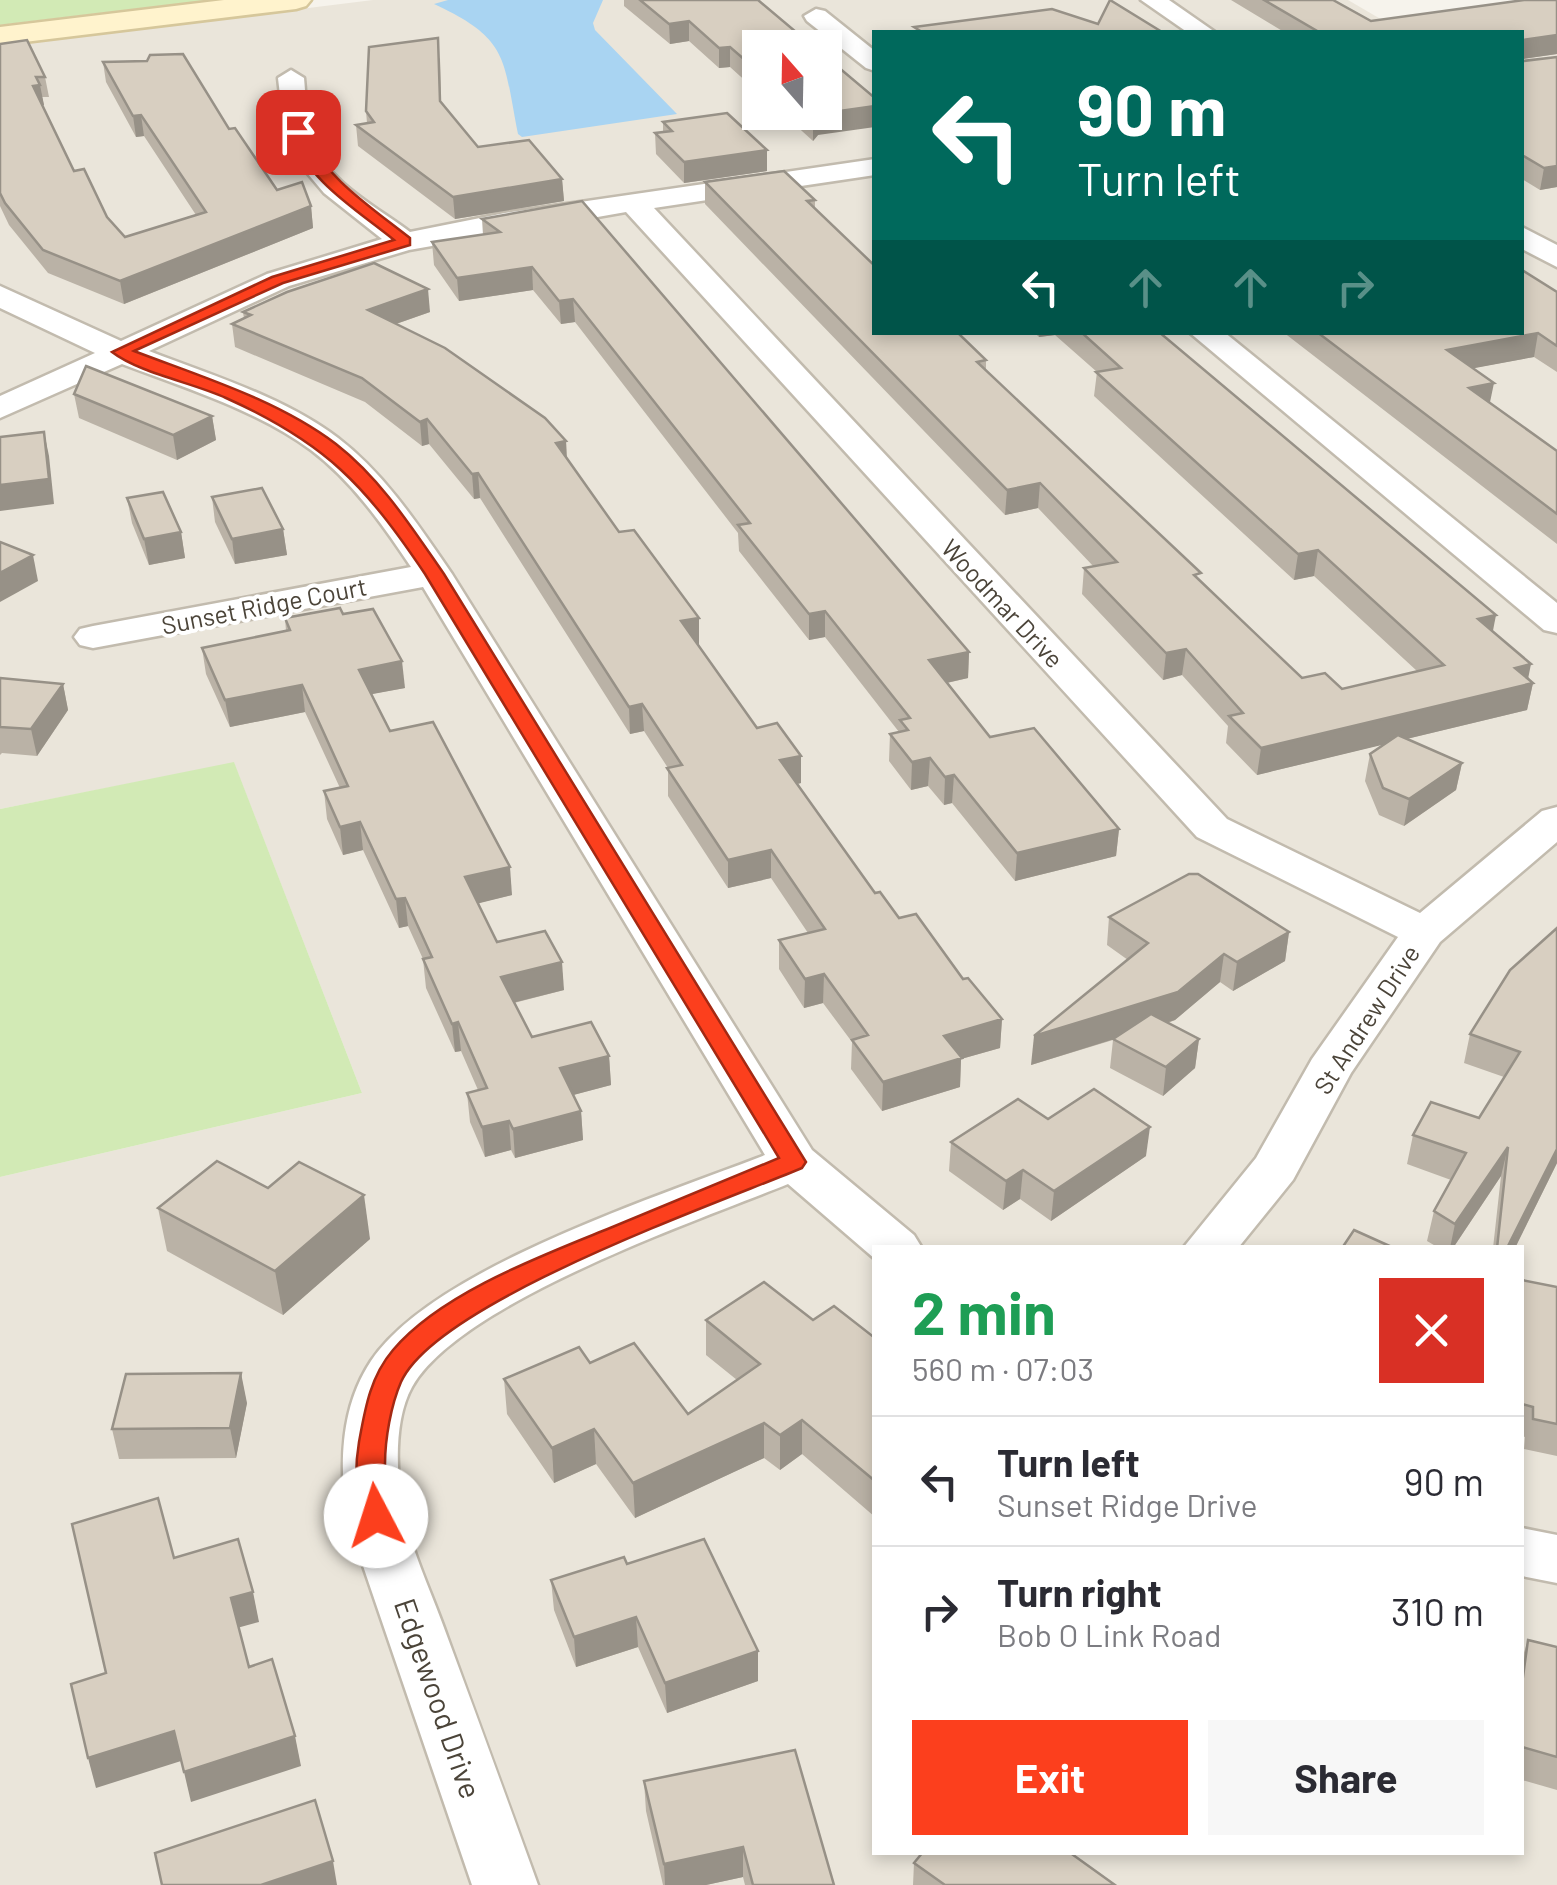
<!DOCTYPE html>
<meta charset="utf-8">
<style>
:root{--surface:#fff;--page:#f7f7f7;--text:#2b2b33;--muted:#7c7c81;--line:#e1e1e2;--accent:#fc3f1d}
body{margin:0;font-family:Barlow,sans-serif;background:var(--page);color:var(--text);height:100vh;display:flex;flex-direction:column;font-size:38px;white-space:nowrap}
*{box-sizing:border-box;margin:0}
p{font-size:32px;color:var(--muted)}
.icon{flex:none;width:55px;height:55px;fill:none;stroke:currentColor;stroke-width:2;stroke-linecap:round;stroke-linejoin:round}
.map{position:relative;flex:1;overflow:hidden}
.drawer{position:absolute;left:872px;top:1245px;width:652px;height:610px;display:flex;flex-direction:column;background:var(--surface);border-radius:0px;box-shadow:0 5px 15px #0003}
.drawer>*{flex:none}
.top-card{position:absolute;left:872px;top:30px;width:652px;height:305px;border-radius:0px;box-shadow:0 5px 15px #0003;background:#00695c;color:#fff;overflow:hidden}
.needle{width:65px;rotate:340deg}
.tools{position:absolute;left:742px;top:30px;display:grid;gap:20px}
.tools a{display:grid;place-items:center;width:100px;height:100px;border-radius:0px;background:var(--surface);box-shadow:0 5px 15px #0003;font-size:50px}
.pin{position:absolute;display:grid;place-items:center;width:85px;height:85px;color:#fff;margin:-42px;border-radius:20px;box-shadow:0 5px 15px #0006}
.me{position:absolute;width:110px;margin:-55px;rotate:355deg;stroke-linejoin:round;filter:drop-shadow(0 0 8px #0008)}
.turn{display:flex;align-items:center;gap:35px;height:210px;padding:0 40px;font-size:45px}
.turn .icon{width:130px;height:130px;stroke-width:2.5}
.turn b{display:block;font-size:70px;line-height:85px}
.lanes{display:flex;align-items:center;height:95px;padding:0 40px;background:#0003;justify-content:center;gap:50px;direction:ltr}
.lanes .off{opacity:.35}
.round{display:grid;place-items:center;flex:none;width:105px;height:105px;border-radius:0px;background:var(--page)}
.overview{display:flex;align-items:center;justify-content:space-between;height:170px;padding:0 40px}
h1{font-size:60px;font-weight:700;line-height:75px;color:#1e9e55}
.button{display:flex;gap:20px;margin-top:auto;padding:20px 40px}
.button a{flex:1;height:115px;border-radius:0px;background:var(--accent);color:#fff;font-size:40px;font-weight:700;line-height:115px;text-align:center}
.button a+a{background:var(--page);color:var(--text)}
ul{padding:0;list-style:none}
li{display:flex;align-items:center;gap:30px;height:130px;padding:0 40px;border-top:2px solid var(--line)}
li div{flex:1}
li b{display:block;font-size:38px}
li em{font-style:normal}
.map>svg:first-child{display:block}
.residential{fill:#eae5da;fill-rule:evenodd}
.green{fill:#d2eab5}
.water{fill:#a9d4f2}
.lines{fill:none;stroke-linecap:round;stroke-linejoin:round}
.street-casing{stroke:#c2bbae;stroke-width:5}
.secondary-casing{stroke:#d6c79b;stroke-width:5}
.street{fill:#fff;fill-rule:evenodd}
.secondary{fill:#fff3cd;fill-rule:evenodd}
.wall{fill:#bab2a6}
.shaded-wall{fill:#979187}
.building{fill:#d8cfc1;stroke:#979187;stroke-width:2.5}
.route{fill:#fc3f1d;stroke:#a42913;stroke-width:2.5}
.labels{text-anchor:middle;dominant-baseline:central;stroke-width:8;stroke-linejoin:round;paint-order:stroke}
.street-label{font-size:25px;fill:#4b4439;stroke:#fff}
.near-street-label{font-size:30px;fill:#4b4439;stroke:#fff}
</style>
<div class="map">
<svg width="1557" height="1885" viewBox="0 0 1557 1885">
<rect width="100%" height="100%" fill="#f6f3ec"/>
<path class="residential" d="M373 0H1348L1384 21 1557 0V1885H0V1177L362 1093 234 763 0 809V46ZM875 32H1522V332H875ZM760 48H825V112H760ZM875 1248H1522V1852H875Z"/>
<g class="green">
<polygon points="0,0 209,0 0,25"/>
<polygon points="234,762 362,1093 0,1177 0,809"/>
</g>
<path class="water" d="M448 0H603L593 23 595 30 677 114 522 137 518 134C503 59 510 39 434 4Z"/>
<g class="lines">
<defs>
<g id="street">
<polygon points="1141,0 1169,0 1215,32 1187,32"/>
<polygon points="816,9 825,11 875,51 875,71 866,68 807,21 804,16"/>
<path d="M291 70 304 78C306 99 306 121 313 141 327 182 377 207 410 232L505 213 875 159V175L654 208 1227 819 1420 913 1542 811 1557 807V842L1440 942 1351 1073 1293 1180 1238 1248H1183L1256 1158 1312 1059 1398 937 1197 837 626 212 409 250 289 286 149 351C211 375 284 397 338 438 385 474 419 526 452 574L812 1150 914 1235 922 1248H875V1259L788 1184C696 1221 459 1303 412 1387 393 1421 396 1478 404 1514 413 1555 433 1596 447 1636 478 1719 508 1802 538 1885H472L346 1516C340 1463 340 1408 371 1361 433 1268 660 1196 765 1155L423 587 93 648 80 645 74 637 80 629 93 626 411 567C383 525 352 481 311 450 257 410 185 388 122 364L0 418V396L95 353 0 308V286L121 341 267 274 382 239 324 193 297 161 284 130 278 78Z"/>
<polygon points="1522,227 1557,245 1557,267 1522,249"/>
<polygon points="1189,332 1224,332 1557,603 1557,633 1544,630"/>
<polygon points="1522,1528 1557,1535 1557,1583 1522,1576"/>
</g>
<polygon id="secondary" points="224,0 311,0 306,6 296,9 0,45 0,27"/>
</defs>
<use href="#street" class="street-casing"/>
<use href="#secondary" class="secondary-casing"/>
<use href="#street" class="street"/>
<use href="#secondary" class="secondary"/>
</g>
<g class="wall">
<polygon points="624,0 758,0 760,94 730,67 719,68 689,41 670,44 624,6"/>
<polygon points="1231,0 1333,0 1371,21 1524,0 1557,0 1557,54 1523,59 1523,61 1557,57 1557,187 1540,190 1522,179 1522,32 1284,32"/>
<polygon points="0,44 45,77 49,97 42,97 44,105 42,106 74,171 107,217 125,237 196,215 144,136 136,137 106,82 103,62 229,129 277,190 311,206 313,228 124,304 48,273 9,225 0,206"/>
<polygon points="440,58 441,102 478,147 562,179 564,201 455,219 358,146 356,125 367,123 366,111"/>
<polygon points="781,112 825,112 818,135 813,141"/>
<polygon points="663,122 767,150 767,171 684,183 656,154 655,133 663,132"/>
<polygon points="705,182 815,200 815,208 875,332 986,360 986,370 1200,580 1302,678 1342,689 1417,671 1314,576 1294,580 1094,396 1097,372 1055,335 1039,337 1034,332 1159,332 1492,631 1533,683 1527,710 1406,739 1462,763 1456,790 1404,826 1379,815 1365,781 1370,754 1384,744 1257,775 1226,743 1228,726 1182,675 1163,680 1082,594 1084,568 1094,567 1038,508 1005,515 705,204"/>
<polygon points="582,201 969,652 968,678 947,683 990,737 1119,829 1116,856 1015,881 952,803 944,805 928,786 911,790 889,761 890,734 899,732 825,637 809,640 739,551 738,533 575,322 561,324 533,290 459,301 434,265 432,242 483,235 482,219"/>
<polygon points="1557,292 1557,372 1534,357 1473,368 1490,403 1557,451 1557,544 1283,332 1522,332"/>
<polygon points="243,312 430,312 396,324 566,441 567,459 757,728 801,783 797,784 875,893 1002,1019 1000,1048 961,1059 960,1087 882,1111 851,1069 852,1042 823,1003 804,1008 779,969 779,940 808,933 771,878 728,888 668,796 668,768 644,731 630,734 480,498 474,499 429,444 422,446 365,402 235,347 232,324 244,319"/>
<polygon points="74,394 212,416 216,440 177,460 79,418"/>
<polygon points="212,497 283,529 287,555 235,564 215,522"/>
<polygon points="127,498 181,532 185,558 149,565 132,523"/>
<polygon points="343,614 405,688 371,694 390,731 512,895 478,903 497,942 564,990 514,1003 532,1037 609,1056 611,1085 573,1095 581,1111 583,1140 515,1158 511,1150 485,1157 470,1122 467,1093 478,1090 461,1051 455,1052 426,988 423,959 408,926 399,928 363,850 343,855 327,819 324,791 340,788 305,712 230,727 206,674 202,648 286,631 285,618"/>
<polygon points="0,678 63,684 68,710 37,756 2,753 0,755"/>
<polygon points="1109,917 1289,932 1285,961 1233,991 1220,982 1175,1020 1168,1023 1199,1039 1195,1068 1163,1096 1110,1068 1113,1040 1031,1065 1128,960 1107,945"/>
<polygon points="1510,970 1557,1163 1515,1248 1493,1248 1501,1176 1453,1248 1439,1248 1427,1241 1434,1211 1451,1180 1407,1164 1413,1135 1479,1118 1504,1077 1464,1063 1470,1034"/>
<polygon points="1048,1119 1146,1156 1051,1221 1020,1199 1003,1210 949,1171 951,1142"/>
<polygon points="268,1188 370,1239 283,1315 167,1251 158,1208"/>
<polygon points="1522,1280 1557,1287 1557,1456 1524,1449 1525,1437 1522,1436"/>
<polygon points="706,1320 813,1320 875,1338 875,1517 802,1454 780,1470 764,1458 635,1518 596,1464 554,1483 507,1414 504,1379 590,1363 688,1414 737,1380 706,1355"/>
<polygon points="247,1403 236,1458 119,1459 112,1429"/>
<polygon points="627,1564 758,1681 667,1713 638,1647 576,1667 554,1610 551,1580"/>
<polygon points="1528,1640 1557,1647 1557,1790 1522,1780 1522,1659"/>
<polygon points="644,1781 834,1885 745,1885 743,1877 706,1885 663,1885 646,1811"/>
<polygon points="923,1852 1073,1852 1072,1855 1115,1885 913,1885 914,1863"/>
</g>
<g class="shaded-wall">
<polygon points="689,21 689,41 670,44 669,24"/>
<polygon points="1557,35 1557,54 1522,59 1523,40"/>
<polygon points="730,47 730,67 719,68 719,48"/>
<polygon points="40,85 44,105 36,106 33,86"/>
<polygon points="875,106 875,127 818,135 813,141 813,120 819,114"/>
<polygon points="141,115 144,136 136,137 133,116"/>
<polygon points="767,150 767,171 684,183 684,162"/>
<polygon points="1557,166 1557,187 1540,190 1544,168"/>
<polygon points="562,179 564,201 455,219 453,197"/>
<polygon points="311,206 313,228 124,304 120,281"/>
<polygon points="532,267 533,290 459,301 457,278"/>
<polygon points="428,289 430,312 370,333 368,310"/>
<polygon points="573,299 575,322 561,324 559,301"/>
<polygon points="1040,332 1055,332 1055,335 1039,337"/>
<polygon points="1538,333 1534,357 1443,374 1447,350"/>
<polygon points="1494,383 1489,407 1469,388"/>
<polygon points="212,416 216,440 177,460 173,435"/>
<polygon points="427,419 429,444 422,446 420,422"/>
<polygon points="44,432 49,456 54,504 0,511 0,485"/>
<polygon points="566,441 567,466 556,443"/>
<polygon points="478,473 480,498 474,499 472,474"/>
<polygon points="1040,483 1038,508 1005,515 1007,490"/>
<polygon points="283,529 287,555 235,564 232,539"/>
<polygon points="181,532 185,558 149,565 144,539"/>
<polygon points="1318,550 1314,576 1294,580 1298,554"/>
<polygon points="33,555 38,581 0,602 0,573"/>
<polygon points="825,611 825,637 809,640 809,614"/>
<polygon points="1496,615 1491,641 1478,619"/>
<polygon points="699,618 699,644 682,648 681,621"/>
<polygon points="1186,649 1182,675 1163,680 1166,653"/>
<polygon points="969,652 968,678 928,687 929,660"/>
<polygon points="402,661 405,688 362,696 359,670"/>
<polygon points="1531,664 1527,684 1533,683 1527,710 1257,775 1261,748 1515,668"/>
<polygon points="63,684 68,710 37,756 31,729"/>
<polygon points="302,685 305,712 230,727 225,700"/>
<polygon points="642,704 644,731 630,734 629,707"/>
<polygon points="801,756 801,783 780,788 780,760"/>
<polygon points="930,758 928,786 911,790 912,762"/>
<polygon points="1462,763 1456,790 1404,826 1409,799"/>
<polygon points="954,775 952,803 944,805 945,777"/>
<polygon points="360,822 363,850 343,855 340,827"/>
<polygon points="1119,829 1116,856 1015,881 1017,853"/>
<polygon points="771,850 771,878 728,888 728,860"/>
<polygon points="510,867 512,895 468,906 465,877"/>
<polygon points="405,898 408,926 399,928 396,899"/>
<polygon points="1289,932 1285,961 1233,991 1237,962"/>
<polygon points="1224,954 1220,982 1175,1020 1031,1065 1034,1036"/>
<polygon points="562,962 564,990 504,1005 501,977"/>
<polygon points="824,974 823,1003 804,1008 805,979"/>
<polygon points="1002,1019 1000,1048 961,1059 960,1087 882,1111 883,1082 944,1036"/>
<polygon points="458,1022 461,1051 455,1052 452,1024"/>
<polygon points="1199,1039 1195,1068 1163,1096 1166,1067"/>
<polygon points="609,1056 611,1085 562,1098 560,1068"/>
<polygon points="581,1111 583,1140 515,1158 513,1129"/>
<polygon points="509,1121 511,1150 485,1157 482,1127"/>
<polygon points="1150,1127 1146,1156 1051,1221 1054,1191"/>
<polygon points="1508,1147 1501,1176 1453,1248 1450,1248 1455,1224"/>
<polygon points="1557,1149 1557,1163 1515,1248 1507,1248"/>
<polygon points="1023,1170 1020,1199 1003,1210 1006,1181"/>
<polygon points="364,1195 370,1239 283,1315 275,1271"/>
<polygon points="241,1373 247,1403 236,1458 230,1428"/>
<polygon points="802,1420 802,1454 780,1470 780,1435"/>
<polygon points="764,1423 764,1458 635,1518 633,1483"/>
<polygon points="594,1429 596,1464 554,1483 552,1448"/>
<polygon points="253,1592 259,1622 237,1628 231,1598"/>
<polygon points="636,1617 638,1647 576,1667 574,1637"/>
<polygon points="758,1651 758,1681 667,1713 665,1683"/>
<polygon points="174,1731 181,1761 96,1788 88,1758"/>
<polygon points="295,1736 301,1766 191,1802 184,1772"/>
<polygon points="743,1847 743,1877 706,1885 665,1885 664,1864"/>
<polygon points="333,1861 337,1885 261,1885"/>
</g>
<g class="building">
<polygon points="640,0 758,0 815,48 760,48 760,73 730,47 719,48 689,21 669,24"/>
<polygon points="1110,0 1162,32 922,32 914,27 1052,9 1098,24"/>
<polygon points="1264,0 1333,0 1371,21 1524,0 1557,0 1557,35 1523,40 1523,61 1557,57 1557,166 1544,168 1522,155 1522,32 1319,32"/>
<polygon points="438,38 440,101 478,147 529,140 562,179 453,197 356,125 374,122 366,111 369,47"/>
<polygon points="27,40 45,77 36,77 40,85 33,86 74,171 84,169 107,217 125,237 206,212 141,115 133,116 103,62 147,61 150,55 183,54 229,129 235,128 277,190 302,182 311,206 120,281 43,250 5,203 0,193 0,44"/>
<polygon points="825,56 875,98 875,106 819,114 813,120 805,112 825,112"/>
<polygon points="727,113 767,150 684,162 655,133 672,131 663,122"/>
<polygon points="784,171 815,200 807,201 875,266 875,332 957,332 986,360 977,362 1201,573 1194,575 1302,678 1325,673 1342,689 1444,665 1318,550 1298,554 1096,372 1121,368 1081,332 1159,332 1496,615 1478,619 1531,664 1515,668 1533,683 1261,748 1229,716 1243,713 1186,649 1166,653 1084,568 1117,562 1040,483 1007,490 705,182"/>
<polygon points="582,201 969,652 929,660 990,737 1034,728 1119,829 1017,853 954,775 945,777 930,758 912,762 890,734 908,730 900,720 910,718 825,611 809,614 738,525 750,523 573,299 559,301 532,267 457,278 432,242 500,232 482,219"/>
<polygon points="374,263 428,289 368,310 445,348 545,418 566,441 556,443 619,532 634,530 699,618 681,621 757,728 777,723 801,756 780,760 875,893 880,892 899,918 916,914 963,979 968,978 1002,1019 944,1036 962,1058 883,1082 852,1040 868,1035 824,974 805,979 779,940 825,929 771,850 728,860 667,768 682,765 642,704 629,707 478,473 472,474 427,419 420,422 362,378 232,324 251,315 243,312 287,292"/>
<polygon points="1522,270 1557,292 1557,346 1538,333 1447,350 1494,383 1469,388 1557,451 1557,514 1317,332 1522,332"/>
<polygon points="86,366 212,416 173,435 74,394"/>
<polygon points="44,432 49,479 0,485 0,437"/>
<polygon points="262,488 283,529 232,539 212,497"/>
<polygon points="163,492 181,532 144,539 127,498"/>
<polygon points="0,542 33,555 0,573"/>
<polygon points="340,608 343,614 373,609 402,661 359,670 390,731 433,722 510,867 465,877 497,942 545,931 562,962 501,977 532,1037 591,1022 609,1056 560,1068 581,1111 513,1129 509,1121 482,1127 467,1093 487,1088 458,1022 452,1024 423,959 432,957 405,898 396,899 360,822 340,827 324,791 348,786 302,685 225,700 202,648 290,630 285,618"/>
<polygon points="0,678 63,684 31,729 0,727"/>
<polygon points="1398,735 1462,763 1409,799 1383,788 1370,754"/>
<polygon points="1189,874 1198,874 1289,932 1237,962 1224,954 1178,992 1034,1036 1148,943 1109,917"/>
<polygon points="1557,928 1557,1149 1507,1248 1497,1248 1508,1147 1455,1224 1434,1211 1466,1153 1413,1135 1431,1102 1479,1118 1520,1052 1470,1034 1510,970"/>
<polygon points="1151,1014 1199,1039 1166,1067 1113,1039"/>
<polygon points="1094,1089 1150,1127 1054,1191 1023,1170 1006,1181 951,1142 1018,1099 1048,1119"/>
<polygon points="217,1161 268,1188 299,1162 364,1195 275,1271 158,1208"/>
<polygon points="1354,1230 1394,1248 1342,1248"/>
<polygon points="1522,1280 1557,1287 1557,1424 1533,1419 1533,1407 1522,1404"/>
<polygon points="764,1282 813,1320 834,1306 875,1338 875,1481 802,1420 780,1435 764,1423 633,1483 594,1429 552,1448 504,1379 579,1347 590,1363 634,1343 688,1414 760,1364 706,1320"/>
<polygon points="241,1373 230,1428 112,1429 126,1374"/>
<polygon points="158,1498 174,1558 238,1539 253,1592 231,1598 249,1667 272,1659 295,1736 184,1772 174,1731 88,1758 71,1684 106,1673 72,1524"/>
<polygon points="704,1539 758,1651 665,1683 636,1617 574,1637 551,1580 624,1557 627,1564"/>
<polygon points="1528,1640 1557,1647 1557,1757 1522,1747 1522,1684"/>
<polygon points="795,1750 834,1885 753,1885 743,1847 664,1864 644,1781"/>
<polygon points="315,1800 333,1861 261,1885 162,1885 155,1853"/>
<polygon points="923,1852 1069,1852 1115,1885 945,1885 914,1863"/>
</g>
<path class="route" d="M298 128 302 130C326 178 368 205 410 238V245L283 283 134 351C202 377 278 400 336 444 381 479 412 528 444 574L806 1162 802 1168C716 1204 437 1302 401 1382 391 1405 385 1439 385 1464 385 1483 395 1507 386 1524L376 1528 365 1524C354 1502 355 1466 359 1442 365 1409 370 1377 393 1350 441 1293 541 1256 610 1228 666 1205 722 1182 779 1158L425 574C365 485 326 443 226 398 194 383 139 373 112 352L272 277 394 240C356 209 307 181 291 132Z"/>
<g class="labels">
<g class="street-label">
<text transform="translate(1003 603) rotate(47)">Woodmar Drive</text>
<text transform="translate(264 605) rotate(-11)">Sunset Ridge Court</text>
<text transform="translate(1366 1019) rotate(-57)">St Andrew Drive</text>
</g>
<g class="near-street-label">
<text transform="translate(439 1698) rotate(71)">Edgewood Drive</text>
</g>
</g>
</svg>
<div class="tools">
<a><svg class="needle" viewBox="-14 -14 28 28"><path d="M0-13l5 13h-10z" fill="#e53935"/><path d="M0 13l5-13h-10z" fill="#7c7c81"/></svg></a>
</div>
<div class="pin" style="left:298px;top:132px;background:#d93025"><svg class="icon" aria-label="arrive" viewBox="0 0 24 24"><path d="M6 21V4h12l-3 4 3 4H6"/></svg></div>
<svg class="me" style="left:376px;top:1516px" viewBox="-20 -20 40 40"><circle r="19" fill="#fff"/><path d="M0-13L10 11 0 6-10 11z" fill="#fc3f1d"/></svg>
<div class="top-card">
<div class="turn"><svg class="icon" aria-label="left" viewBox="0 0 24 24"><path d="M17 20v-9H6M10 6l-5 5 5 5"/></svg><div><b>90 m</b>Turn left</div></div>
<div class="lanes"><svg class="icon" aria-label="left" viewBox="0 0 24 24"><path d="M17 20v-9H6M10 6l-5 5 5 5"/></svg><svg class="icon off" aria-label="ahead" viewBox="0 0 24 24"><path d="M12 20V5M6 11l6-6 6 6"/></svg><svg class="icon off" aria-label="ahead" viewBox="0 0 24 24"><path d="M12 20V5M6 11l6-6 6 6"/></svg><svg class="icon off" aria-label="right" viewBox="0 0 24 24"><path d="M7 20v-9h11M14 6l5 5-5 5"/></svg></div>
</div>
<section class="drawer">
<div class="overview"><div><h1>2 min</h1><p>560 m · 07:03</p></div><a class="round" style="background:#d93025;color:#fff"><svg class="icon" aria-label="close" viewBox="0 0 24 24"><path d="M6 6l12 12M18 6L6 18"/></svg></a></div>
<ul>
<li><svg class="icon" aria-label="left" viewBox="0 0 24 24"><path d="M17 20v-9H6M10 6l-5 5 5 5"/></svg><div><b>Turn left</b><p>Sunset Ridge Drive</p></div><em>90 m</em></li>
<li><svg class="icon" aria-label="right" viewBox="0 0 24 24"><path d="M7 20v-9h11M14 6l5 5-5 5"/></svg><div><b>Turn right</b><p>Bob O Link Road</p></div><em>310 m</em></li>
</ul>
<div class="button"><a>Exit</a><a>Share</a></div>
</section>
</div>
